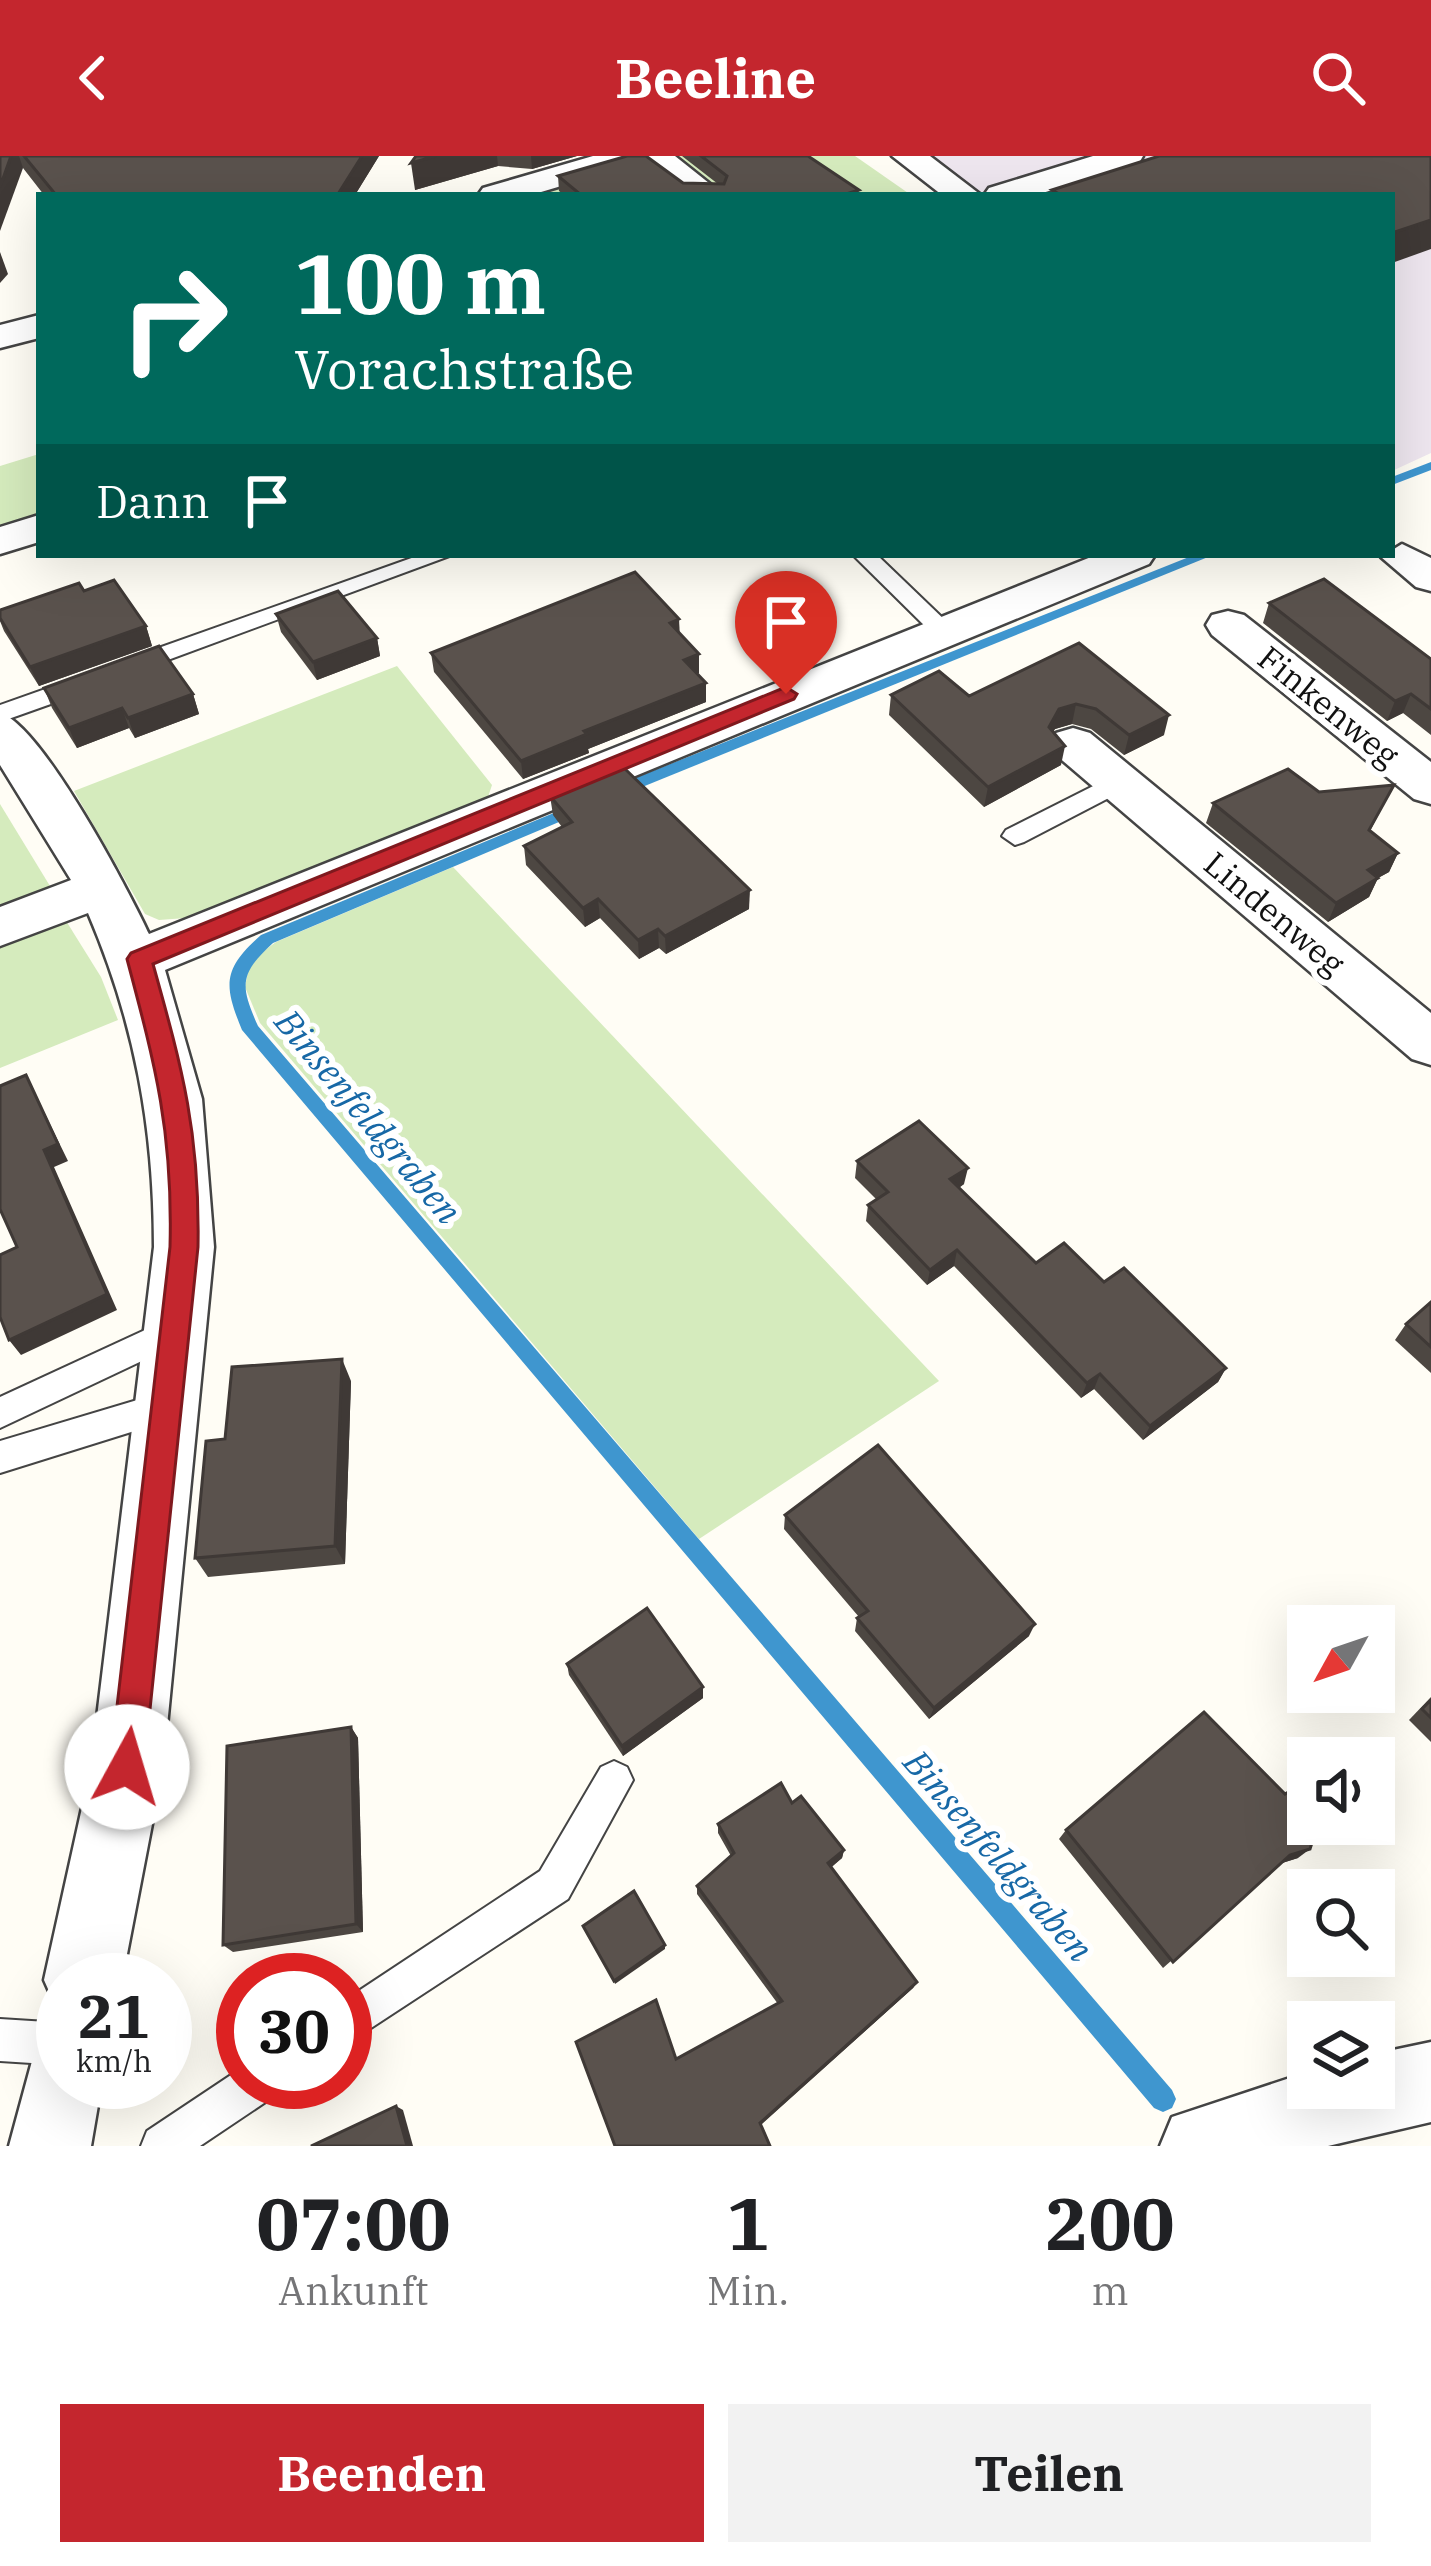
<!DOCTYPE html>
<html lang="de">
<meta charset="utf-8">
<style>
:root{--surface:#fff;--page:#f2f2f2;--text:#202124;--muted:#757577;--accent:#c4262e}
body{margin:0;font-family:"IBM Plex Serif",serif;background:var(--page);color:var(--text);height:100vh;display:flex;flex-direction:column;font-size:45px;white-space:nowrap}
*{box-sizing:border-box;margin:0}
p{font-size:39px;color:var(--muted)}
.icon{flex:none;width:66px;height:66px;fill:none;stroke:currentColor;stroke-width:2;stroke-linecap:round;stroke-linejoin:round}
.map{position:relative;height:1990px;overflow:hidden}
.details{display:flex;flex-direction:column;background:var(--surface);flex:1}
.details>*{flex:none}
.guide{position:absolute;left:36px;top:36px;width:1359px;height:366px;border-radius:0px;box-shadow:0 12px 48px #0002;background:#00695c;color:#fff;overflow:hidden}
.needle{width:78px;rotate:230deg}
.buttons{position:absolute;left:1287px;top:1449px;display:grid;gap:24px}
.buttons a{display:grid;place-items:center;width:108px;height:108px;border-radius:0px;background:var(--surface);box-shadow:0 12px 48px #0002;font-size:60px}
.speed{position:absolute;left:36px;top:1797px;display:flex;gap:24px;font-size:60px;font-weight:700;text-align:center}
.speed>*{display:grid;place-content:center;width:156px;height:156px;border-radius:50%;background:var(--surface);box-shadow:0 12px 48px #0002;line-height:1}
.speed small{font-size:30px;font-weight:400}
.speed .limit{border:18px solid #d22;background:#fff;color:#111}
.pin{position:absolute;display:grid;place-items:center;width:102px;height:102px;color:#fff;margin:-123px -51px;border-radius:50% 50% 50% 0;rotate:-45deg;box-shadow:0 0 12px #0007}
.pin .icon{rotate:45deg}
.me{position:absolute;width:132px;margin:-66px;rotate:6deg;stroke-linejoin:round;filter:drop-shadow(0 0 9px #0008)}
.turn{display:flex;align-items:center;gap:42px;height:252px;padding:0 60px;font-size:54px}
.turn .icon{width:156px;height:156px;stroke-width:2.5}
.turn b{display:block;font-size:84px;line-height:102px}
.then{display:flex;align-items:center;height:114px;padding:0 60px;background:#0003;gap:24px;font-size:45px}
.eta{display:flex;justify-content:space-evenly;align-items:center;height:204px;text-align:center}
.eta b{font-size:72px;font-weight:700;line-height:84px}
.cta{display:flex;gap:24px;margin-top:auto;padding:24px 60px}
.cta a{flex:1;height:138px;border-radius:0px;background:var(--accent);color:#fff;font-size:48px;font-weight:700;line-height:138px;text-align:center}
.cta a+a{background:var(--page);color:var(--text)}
header{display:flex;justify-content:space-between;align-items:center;height:156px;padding:0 60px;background:var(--accent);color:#fff;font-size:54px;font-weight:700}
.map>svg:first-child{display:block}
.industrial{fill:#eee6ef}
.green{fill:#d5ebbd}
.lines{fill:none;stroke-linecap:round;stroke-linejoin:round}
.stream{fill:#3f96cf;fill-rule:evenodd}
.service-casing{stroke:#444;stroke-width:4}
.minor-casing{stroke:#444;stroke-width:5}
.service{fill:#fff;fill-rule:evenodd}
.minor{fill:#fff;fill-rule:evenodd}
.wall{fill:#4d4742}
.shaded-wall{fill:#3f3936}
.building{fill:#5a524d;stroke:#3f3936;stroke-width:3}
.route{fill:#c4262e;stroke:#7f191e;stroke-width:3}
.labels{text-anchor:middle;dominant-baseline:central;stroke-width:12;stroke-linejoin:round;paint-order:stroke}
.street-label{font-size:33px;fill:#111;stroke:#fff}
.water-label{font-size:36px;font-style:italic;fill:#1768a6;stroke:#fff}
</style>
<header><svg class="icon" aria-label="back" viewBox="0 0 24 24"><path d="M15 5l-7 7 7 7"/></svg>Beeline<svg class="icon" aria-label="search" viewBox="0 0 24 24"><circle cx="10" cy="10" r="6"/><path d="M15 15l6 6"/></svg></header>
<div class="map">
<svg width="1431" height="1990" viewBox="0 0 1431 1990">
<rect width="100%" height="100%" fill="#fffdf5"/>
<polygon class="industrial" points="888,0 1431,0 1431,297 1392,315 1392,39 945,39"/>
<g class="green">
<polygon points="610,0 855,0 911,39 474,39"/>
<polygon points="39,298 39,361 0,373 0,310"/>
<polygon points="397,510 492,629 487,644 186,762 159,764 145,758 74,635"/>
<polygon points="0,648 53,735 0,756"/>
<polygon points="453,711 939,1225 699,1383 260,867 245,831 250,805 276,786"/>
<polygon points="63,760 101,821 118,864 0,912 0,785"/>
</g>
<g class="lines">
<g class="stream">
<polygon points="1431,306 1431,314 1392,329 1392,321"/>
<polygon points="1194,399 1213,399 625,638 620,639 612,634 615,630"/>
<path d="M573 649 581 654 578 658 273 787C239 818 240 830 258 870L1172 1934 1176 1943 1172 1952 1163 1956 1154 1952 242 874C223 828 223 813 261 779Z"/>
</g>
<defs>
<g id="service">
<polygon points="420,399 452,399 138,515 122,515 118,510 122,505"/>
<polygon points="853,399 877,399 951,470 951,480 935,480"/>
<polygon points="85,519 93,521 93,533 0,566 0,549"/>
<polygon points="1119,617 1128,620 1128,632 1024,686 1015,689 1002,680 1006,674"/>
<polygon points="171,1162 182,1166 187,1176 182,1186 0,1272 0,1241"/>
<polygon points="164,1236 176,1240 181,1251 176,1262 0,1317 0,1285"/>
<polygon points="614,1605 627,1611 633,1624 568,1743 345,1889 345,1844 540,1715 601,1611"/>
<polygon points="0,1863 63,1867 63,1909 0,1905"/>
<polygon points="243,1911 243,1926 279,1926 273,1941 200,1990 141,1990 147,1975"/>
</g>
<g id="minor">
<polygon points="593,0 675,0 724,39 686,39 642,6 531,39 478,39 483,32"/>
<polygon points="892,0 930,0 981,39 942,39"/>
<polygon points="1093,0 1143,0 1139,7 1036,39 984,39 989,32"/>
<polygon points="39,159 39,182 0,192 0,169"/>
<polygon points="39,359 39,386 0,398 0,371"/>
<polygon points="1402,388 1431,402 1431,435 1416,431 1381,401"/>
<path d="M1096 399H1155L1149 408 165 814 202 943 214 1091 163 1611 122 1824H63V1854L56 1851 44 1824 91 1611 154 1091C154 972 135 867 88 757L0 790V751L71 724 0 609V557C42 569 130 737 149 778Z"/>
<polygon points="1228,455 1244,459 1431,606 1431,648 1414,643 1212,479 1206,469 1212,459"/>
<polygon points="1073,572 1090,577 1431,857 1431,909 1412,903 1056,599 1049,588 1056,577"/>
<polygon points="63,1882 63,1926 102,1926 91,1990 9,1990 35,1894"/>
<polygon points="1431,1886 1431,1966 1328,1990 1160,1990 1172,1961 1308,1916 1308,1932 1374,1932 1374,1898"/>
</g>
</defs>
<use href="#service" class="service-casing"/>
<use href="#minor" class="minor-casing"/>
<use href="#service" class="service"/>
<use href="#minor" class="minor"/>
</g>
<g class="wall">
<polygon points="0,0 379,0 355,39 44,39 23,12"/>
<polygon points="416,0 577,0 532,13 498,10 415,34"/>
<polygon points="682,0 808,0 859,34 858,39 564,39 559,35 558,20 718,28"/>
<polygon points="1269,447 1431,503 1431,579 1403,557 1387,565 1263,467"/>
<polygon points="0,454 146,470 152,490 39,530 4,475 0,465"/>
<polygon points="276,458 377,482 380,500 317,524 281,476"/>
<polygon points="679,477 699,498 699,517 697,518 706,546 588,593 589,597 523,623 434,516 431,497"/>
<polygon points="1079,487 1164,579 1124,599 1091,573 1072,568 1055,573 1053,575 1061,609 984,651 889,559 891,539 969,540"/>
<polygon points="44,532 193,538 199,558 135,582 129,572 77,592 52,552"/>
<polygon points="1394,629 1370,675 1398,697 1389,716 1378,722 1369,741 1328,766 1206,667 1213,647"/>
<polygon points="550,640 749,753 666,798 659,792 639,803 600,762 585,771 526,709 524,690 562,671 553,659"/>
<polygon points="857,1005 964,1028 959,1032 1036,1107 1104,1126 1226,1212 1218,1226 1143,1284 1094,1233 1081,1242 954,1110 927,1129 866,1065 868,1049 877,1044 855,1022"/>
<polygon points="1431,1146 1431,1217 1395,1184 1406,1168"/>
<polygon points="351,1225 345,1408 208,1421 195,1402"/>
<polygon points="785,1359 1029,1480 929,1563 855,1475 857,1462 859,1461 784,1373"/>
<polygon points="567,1508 703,1542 623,1600 569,1519"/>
<polygon points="1431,1541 1431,1586 1409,1564"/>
<polygon points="351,1571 358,1582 363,1776 233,1796 223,1789"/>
<polygon points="792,1647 844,1694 842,1702 831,1711 917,1826 913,1832 761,1969 676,1903 778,1848 697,1738 697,1730 731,1700 718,1677 718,1668"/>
<polygon points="1066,1674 1298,1702 1282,1707 1163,1812 1059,1683"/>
</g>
<g class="shaded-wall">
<polygon points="11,0 19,0 23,12 0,75 0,31"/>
<polygon points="362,0 379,0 355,39 338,39"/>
<polygon points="436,0 497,0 498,10 415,34 411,7"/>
<polygon points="531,0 577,0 532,13"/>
<polygon points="1431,64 1431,93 1392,107 1392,77"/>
<polygon points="0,96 8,118 0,127"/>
<polygon points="679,463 680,482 670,467"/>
<polygon points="146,470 152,490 39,530 30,511"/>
<polygon points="377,482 380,500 317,524 313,506"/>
<polygon points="699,498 699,517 684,523 684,504"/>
<polygon points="706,527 706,546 588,593 589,597 523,623 521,605 584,575"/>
<polygon points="193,538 199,558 135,582 128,562"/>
<polygon points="1411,538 1403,557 1387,565 1395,545"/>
<polygon points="1076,548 1072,568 1055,573 1045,590 1049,571 1059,553"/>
<polygon points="122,552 129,572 77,592 69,572"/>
<polygon points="1169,559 1164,579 1124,599 1129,579"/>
<polygon points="1065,590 1061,609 984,651 988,631"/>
<polygon points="1398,697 1389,716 1378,722 1369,741 1328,766 1336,747 1368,714"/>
<polygon points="750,734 749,753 666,798 665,780"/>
<polygon points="598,743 600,762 585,771 583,752"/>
<polygon points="658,773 659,792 639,803 638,784"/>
<polygon points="26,919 68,1005 54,1011 117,1154 21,1199 9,1184 44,994"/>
<polygon points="968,1012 964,1028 947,1039 950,1023"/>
<polygon points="957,1094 954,1110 927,1129 930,1114"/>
<polygon points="342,1203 351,1225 345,1408 335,1390"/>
<polygon points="1226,1212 1218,1226 1143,1284 1150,1270"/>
<polygon points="1100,1218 1094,1233 1081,1242 1087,1227"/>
<polygon points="1035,1468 1029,1480 929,1563 934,1552"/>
<polygon points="703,1531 703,1542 623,1600 622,1590"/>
<polygon points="351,1571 358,1582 363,1776 356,1768"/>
<polygon points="1310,1693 1298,1702 1279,1708 1290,1699"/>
<polygon points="844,1694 842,1702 826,1716 828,1707"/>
<polygon points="665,1789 665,1793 615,1828 614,1825"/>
<polygon points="917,1826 913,1832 759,1970 760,1967"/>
<polygon points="396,1950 403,1954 413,1990 407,1990"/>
</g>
<g class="building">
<polygon points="0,0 11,0 0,31"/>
<polygon points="24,0 362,0 338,38 313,39 56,39"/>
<polygon points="416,0 436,0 411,7"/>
<polygon points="627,0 646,0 683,27 724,28 727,20 701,0 808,0 859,34 843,39 581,39 558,20"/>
<polygon points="1159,0 1431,0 1431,64 1392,77 1392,39 1061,39 1052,34"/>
<polygon points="635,416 679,463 670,467 699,498 684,504 706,527 584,575 587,578 521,605 431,497"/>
<polygon points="1324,423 1431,503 1431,553 1411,538 1395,545 1269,447"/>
<polygon points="114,424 146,470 30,511 0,462 0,454 79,427 84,435"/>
<polygon points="338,435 377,482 313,506 276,458"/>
<polygon points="1079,487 1169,559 1129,579 1096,553 1076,548 1059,553 1049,571 1065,590 988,631 891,539 939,515 969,540"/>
<polygon points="159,490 193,538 128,562 122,552 69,572 44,532"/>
<polygon points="622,610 750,734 665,780 658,773 638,784 598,743 583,752 524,690 572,666 550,640"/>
<polygon points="1288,613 1319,636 1394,629 1369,674 1398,697 1368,714 1378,722 1336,747 1213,647"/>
<polygon points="26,919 58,988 44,994 107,1138 9,1184 0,1161 0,1099 17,1091 0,1053 0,930"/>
<polygon points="919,965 968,1012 950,1023 1036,1107 1064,1087 1104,1126 1124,1112 1226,1212 1150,1270 1100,1218 1087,1227 957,1094 930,1114 868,1049 888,1036 857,1005"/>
<polygon points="1431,1146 1431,1191 1406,1168"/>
<polygon points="342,1203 335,1390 195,1402 206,1285 225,1283 232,1211"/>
<polygon points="878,1289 1035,1468 934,1552 857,1462 868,1455 785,1359"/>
<polygon points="647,1452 703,1531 622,1590 567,1508"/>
<polygon points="1431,1544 1431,1562 1422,1553"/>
<polygon points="1204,1556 1285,1638 1307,1625 1308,1668 1318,1668 1310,1693 1290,1699 1173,1806 1066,1674"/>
<polygon points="351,1571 356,1768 223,1789 227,1590"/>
<polygon points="781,1627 792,1647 801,1640 844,1694 828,1707 917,1826 760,1967 770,1990 615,1990 576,1886 656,1844 676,1903 782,1845 697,1730 734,1697 718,1668"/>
<polygon points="634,1735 665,1789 614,1825 583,1770"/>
<polygon points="396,1950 407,1990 311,1990"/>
</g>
<path class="route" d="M786 531 797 538 794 543 153 808C183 915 200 978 198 1091L144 1611 139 1623 127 1628 115 1623 110 1611 170 1091C173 977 156 912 127 803L131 797Z"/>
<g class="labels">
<g class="street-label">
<text transform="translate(1329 550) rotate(39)">Finkenweg</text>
<text transform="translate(1275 757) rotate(40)">Lindenweg</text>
</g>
<g class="water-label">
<text transform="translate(369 960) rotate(50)">Binsenfeldgraben</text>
<text transform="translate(999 1699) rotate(49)">Binsenfeldgraben</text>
</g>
</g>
</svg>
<div class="buttons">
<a><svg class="needle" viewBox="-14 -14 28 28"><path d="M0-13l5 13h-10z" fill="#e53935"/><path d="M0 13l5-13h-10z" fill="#757577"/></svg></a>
<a><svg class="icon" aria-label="sound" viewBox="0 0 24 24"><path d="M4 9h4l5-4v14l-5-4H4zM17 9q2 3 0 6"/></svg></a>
<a><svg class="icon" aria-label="search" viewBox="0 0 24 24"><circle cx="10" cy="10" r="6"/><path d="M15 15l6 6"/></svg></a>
<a><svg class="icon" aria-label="layers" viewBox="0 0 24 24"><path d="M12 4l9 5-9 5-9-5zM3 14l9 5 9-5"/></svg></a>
</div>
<div class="speed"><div>21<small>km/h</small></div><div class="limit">30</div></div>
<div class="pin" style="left:786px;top:538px;background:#d93025"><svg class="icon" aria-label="arrive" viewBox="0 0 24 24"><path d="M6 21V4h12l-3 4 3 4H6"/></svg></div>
<svg class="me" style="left:127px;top:1611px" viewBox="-20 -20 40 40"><circle r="19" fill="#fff"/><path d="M0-13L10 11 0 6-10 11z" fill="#c4262e"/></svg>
<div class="guide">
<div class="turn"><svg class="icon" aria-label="right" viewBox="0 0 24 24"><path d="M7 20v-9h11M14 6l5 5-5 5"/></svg><div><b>100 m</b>Vorachstraße</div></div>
<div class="then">Dann<svg class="icon" aria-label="arrive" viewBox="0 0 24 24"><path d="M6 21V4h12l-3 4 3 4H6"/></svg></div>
</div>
</div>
<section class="details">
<div class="eta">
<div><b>07:00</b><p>Ankunft</p></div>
<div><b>1</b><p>Min.</p></div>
<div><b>200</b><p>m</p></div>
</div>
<div class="cta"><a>Beenden</a><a>Teilen</a></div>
</section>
